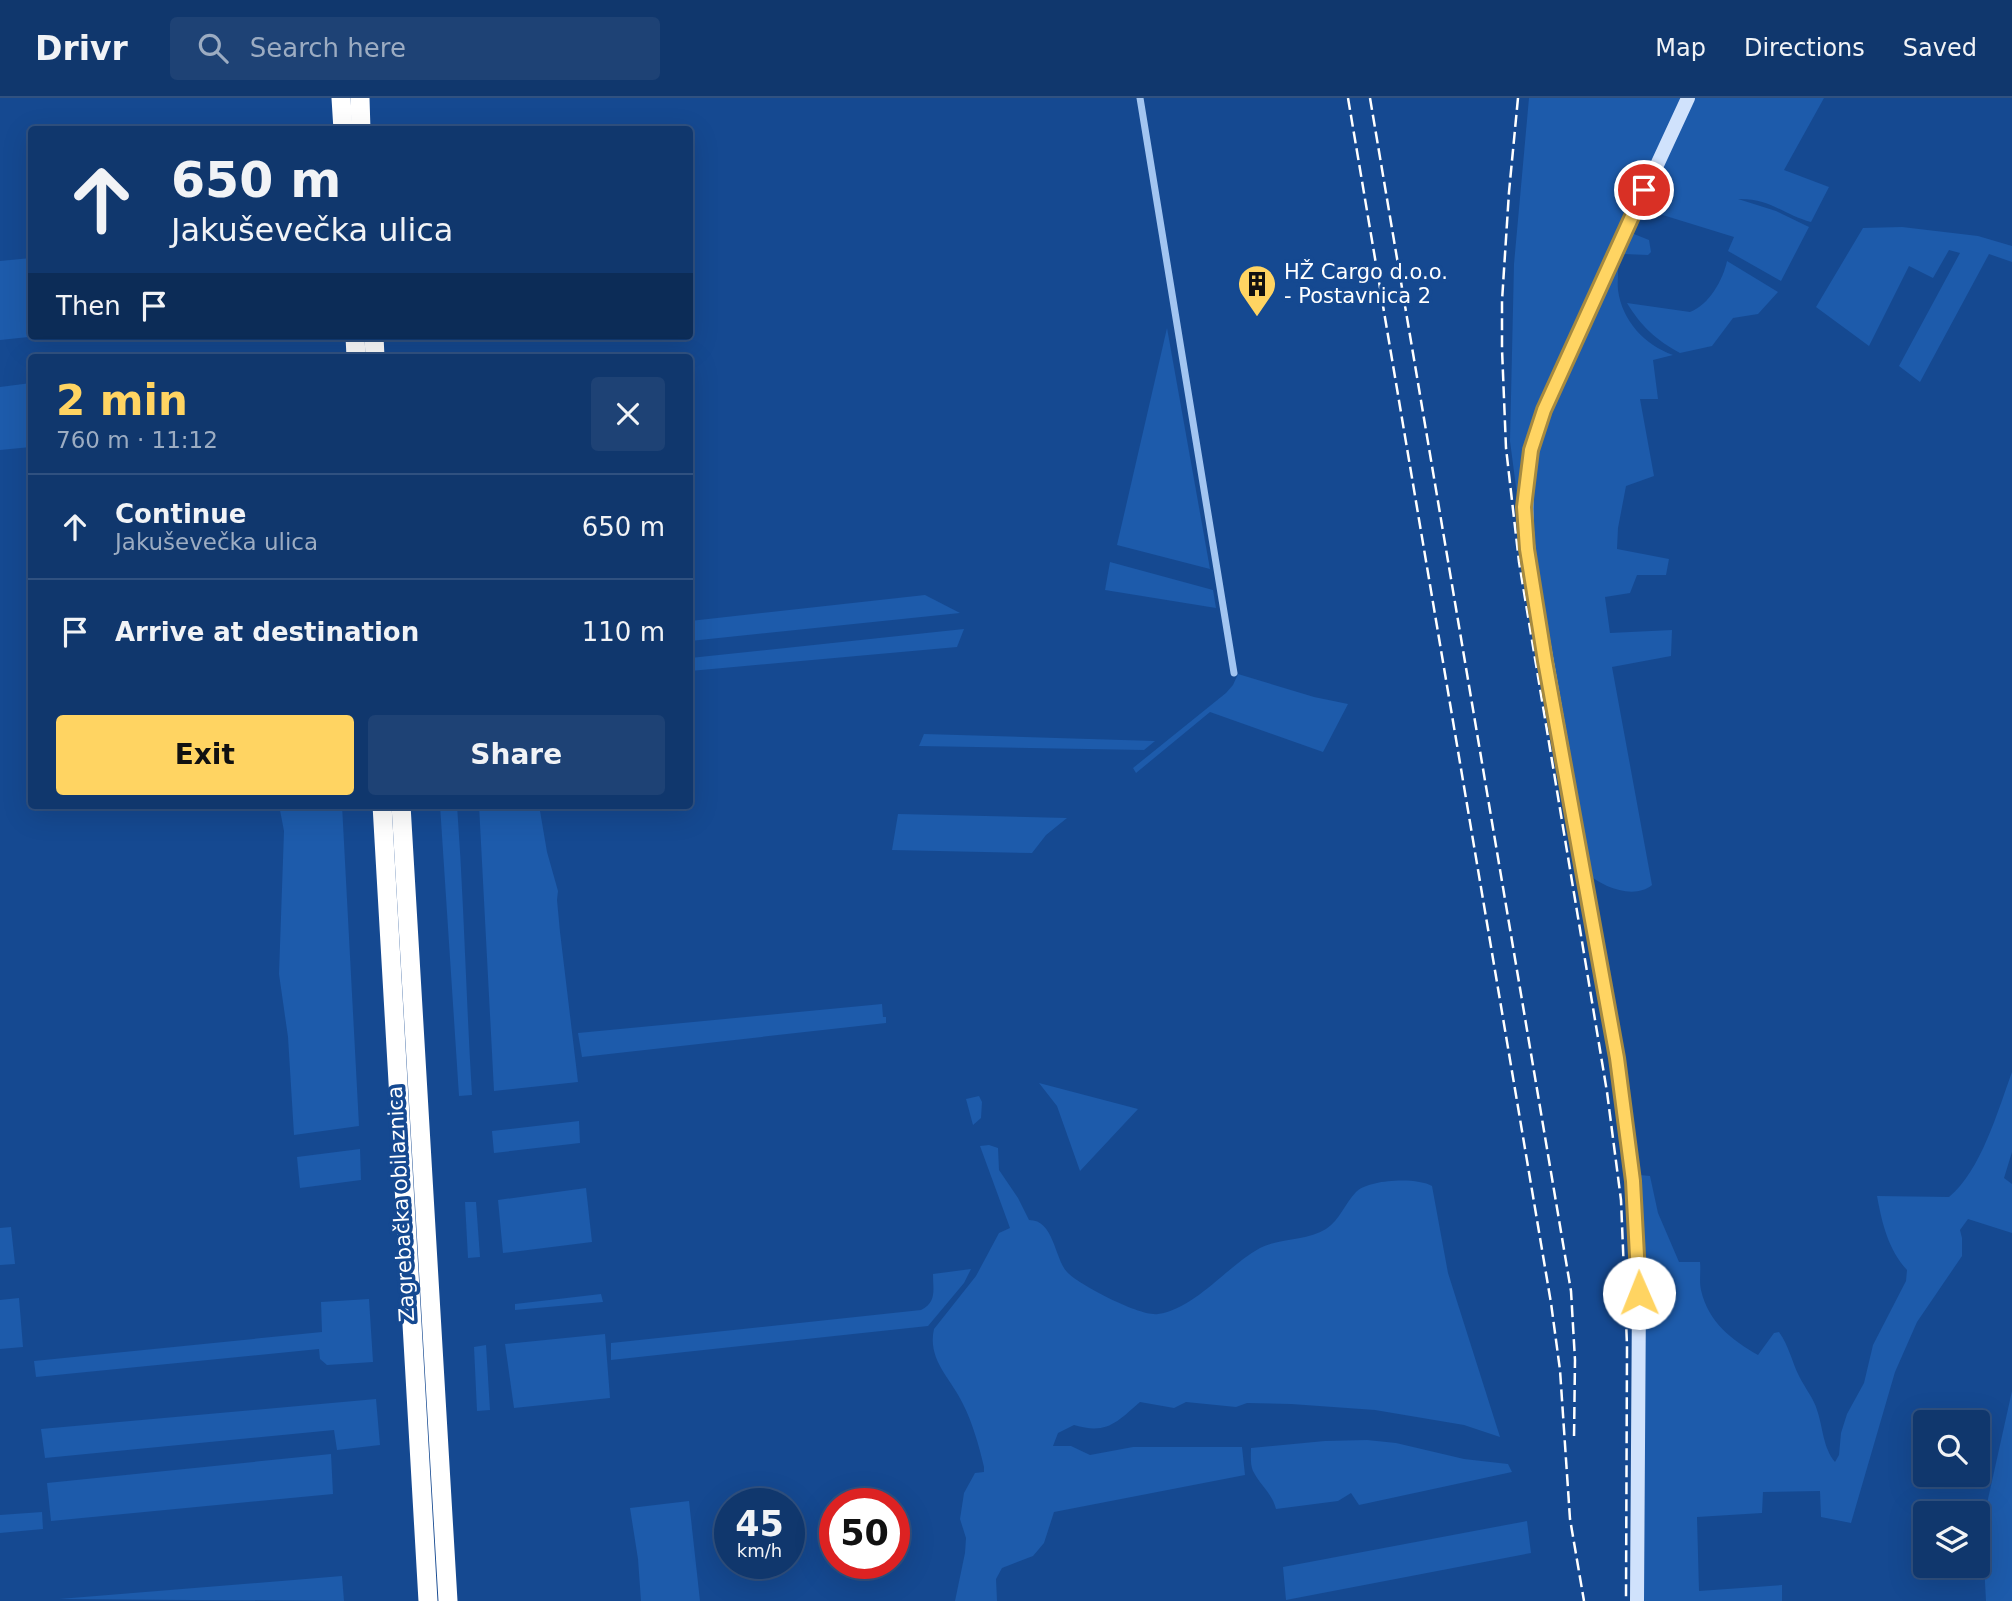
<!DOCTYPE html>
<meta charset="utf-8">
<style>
:root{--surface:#10376d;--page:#1e4275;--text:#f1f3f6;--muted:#9cacc2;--line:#305180;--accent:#ffd462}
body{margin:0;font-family:"DejaVu Sans",sans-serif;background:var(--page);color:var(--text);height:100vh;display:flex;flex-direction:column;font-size:26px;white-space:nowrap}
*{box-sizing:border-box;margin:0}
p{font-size:23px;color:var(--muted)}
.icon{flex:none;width:38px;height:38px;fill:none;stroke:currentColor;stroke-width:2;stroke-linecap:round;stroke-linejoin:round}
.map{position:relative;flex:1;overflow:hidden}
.drawer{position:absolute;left:28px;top:256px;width:665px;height:455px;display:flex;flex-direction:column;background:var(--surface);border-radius:7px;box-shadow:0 7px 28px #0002,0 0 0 2px var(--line)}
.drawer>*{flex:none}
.guide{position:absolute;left:28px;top:28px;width:665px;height:214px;border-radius:7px;box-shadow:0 7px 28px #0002,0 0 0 2px var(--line);background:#10376d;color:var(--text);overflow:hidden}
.fabs{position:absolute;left:1913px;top:1312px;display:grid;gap:14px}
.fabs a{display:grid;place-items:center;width:77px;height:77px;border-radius:7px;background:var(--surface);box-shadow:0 7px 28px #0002,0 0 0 2px var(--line);font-size:35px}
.speed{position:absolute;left:714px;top:1390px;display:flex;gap:14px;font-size:35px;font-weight:700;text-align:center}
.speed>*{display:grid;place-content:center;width:91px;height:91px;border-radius:50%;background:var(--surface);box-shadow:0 7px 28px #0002,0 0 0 2px var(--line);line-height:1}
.speed small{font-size:18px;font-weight:400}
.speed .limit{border:10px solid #d22;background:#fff;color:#111}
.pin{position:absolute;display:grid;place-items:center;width:60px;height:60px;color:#fff;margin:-30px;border:4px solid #fff;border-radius:50%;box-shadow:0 2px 7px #0007}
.me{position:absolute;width:77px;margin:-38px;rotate:359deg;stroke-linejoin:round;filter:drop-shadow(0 0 5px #0008)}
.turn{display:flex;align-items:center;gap:24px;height:147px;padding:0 28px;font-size:32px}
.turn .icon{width:91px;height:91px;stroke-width:2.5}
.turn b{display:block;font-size:49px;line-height:60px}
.then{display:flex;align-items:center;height:66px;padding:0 28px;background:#0003;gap:14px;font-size:26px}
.round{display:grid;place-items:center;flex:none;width:74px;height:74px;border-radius:7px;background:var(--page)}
.summary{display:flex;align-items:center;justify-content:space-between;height:119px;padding:0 28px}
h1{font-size:42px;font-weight:600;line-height:52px;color:var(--accent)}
.button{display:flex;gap:14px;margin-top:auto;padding:14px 28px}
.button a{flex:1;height:80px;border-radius:7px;background:var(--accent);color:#111;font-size:28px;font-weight:600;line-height:80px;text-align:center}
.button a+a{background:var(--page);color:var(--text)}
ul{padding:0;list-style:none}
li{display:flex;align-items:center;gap:21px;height:105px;padding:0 28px;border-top:2px solid var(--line)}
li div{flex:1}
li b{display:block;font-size:26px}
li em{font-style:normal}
header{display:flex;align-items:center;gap:42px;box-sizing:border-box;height:98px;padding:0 35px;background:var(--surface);border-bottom:2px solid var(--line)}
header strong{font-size:33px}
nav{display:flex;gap:38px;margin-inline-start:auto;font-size:24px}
.search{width:490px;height:63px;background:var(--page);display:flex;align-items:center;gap:18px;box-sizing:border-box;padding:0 24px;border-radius:7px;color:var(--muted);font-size:26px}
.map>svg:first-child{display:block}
.green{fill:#1d5bab}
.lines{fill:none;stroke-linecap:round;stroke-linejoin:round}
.street{stroke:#a2c5f1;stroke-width:7}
.secondary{stroke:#d0e2fc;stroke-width:14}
.highway{stroke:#fff;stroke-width:19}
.rail{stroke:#fff;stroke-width:2.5;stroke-dasharray:12 5;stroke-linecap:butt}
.route-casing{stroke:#a68a40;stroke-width:18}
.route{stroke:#ffd462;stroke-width:12}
.labels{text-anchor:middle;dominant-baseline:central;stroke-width:7;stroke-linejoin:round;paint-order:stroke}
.poi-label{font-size:21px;fill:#fff;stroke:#154991;text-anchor:start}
.street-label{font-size:21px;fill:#fff;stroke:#154991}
</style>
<header>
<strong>Drivr</strong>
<div class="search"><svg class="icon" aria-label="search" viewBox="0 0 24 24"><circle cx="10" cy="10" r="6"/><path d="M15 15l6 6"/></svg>Search here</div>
<nav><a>Map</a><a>Directions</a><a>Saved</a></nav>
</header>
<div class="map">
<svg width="2012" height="1503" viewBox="0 0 2012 1503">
<rect width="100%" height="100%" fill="#154991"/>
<g class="green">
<polygon points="1529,0 1683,0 1537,318 1522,435 1510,343 1514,166"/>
<path d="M1692 0H1824L1784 72 1829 89 1811 124C1784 117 1770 100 1738 101L1776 113 1809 129 1781 183 1728 153 1734 139 1640 110Z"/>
<polygon points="1902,129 1978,138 2012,148 2012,164 1989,156 1920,284 1899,268 1960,155 1949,152 1933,180 1909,168 1869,248 1816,209 1863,130"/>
<polygon points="1629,134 1649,142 1651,154 1648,157 1624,156"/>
<path d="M1618 159C1619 170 1617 181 1618 192 1622 223 1645 247 1673 257L1653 262 1658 301H1640L1654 378 1626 388 1618 430 1617 451 1669 461 1666 477H1637L1630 495 1605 499 1610 535 1672 532 1671 558 1612 569 1652 787C1634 802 1602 789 1587 775L1532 453 1531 380 1547 317Z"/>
<polygon points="31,160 32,238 38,238 0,242 0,163"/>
<path d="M1727 163 1778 194 1758 216 1733 220 1712 248 1680 255C1656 242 1641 228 1627 205L1690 214C1709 207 1723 182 1727 163Z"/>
<polygon points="1167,230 1210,471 1117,447"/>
<polygon points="31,285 31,349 0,352 0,289"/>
<polygon points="1110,464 1213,492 1216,510 1105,492"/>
<polygon points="925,497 960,515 690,543 690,523"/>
<polygon points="964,531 957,549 690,573 690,560"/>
<polygon points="1238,576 1314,599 1348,606 1323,654 1210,614 1136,675 1133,670 1226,595 1233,587"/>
<polygon points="924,636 1155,643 1144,652 919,648"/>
<polygon points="279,707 342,707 359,1028 294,1037 288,939 279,876 284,733"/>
<path d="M440 707H457C464 803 466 900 472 997L459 998Z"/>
<polygon points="479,707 539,707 547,754 558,793 557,802 560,834 578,984 494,993"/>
<polygon points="898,716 1067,720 1046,737 1032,755 892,752"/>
<polygon points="882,906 883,919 886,919 886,925 582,959 578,935"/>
<path d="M2012 974V1054L2004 1080 2012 1086V1135L1968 1121 1960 1132 1962 1140V1158L1917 1224 1895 1274 1851 1425 1821 1419 1820 1393 1763 1394 1762 1415 1697 1419 1699 1493 1782 1487V1503H1644L1645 1176 1640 1077 1650 1078 1658 1115 1679 1164H1700C1701 1173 1699 1183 1701 1192 1708 1224 1732 1242 1758 1257L1774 1235 1779 1234C1789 1248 1792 1264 1799 1278 1805 1290 1814 1301 1817 1312 1823 1329 1823 1350 1835 1364L1839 1357 1841 1335 1847 1316 1864 1285 1873 1247 1906 1183 1907 1172C1888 1151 1882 1125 1877 1098L1949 1099C1981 1073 1998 1012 2012 974Z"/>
<polygon points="1039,985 1138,1011 1080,1073 1057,1008"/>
<polygon points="979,998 982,1004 981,1020 973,1027 966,1001"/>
<polygon points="579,1023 580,1045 494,1055 492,1033"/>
<path d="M989 1047 998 1050 999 1072 1018 1100 1029 1122C1054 1122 1054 1159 1067 1174 1079 1187 1141 1219 1158 1216 1195 1211 1227 1168 1260 1150 1280 1140 1307 1143 1326 1131 1340 1122 1345 1105 1356 1094 1369 1081 1417 1079 1432 1088L1448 1175 1500 1339 1464 1327 1375 1312 1291 1306 1247 1305 1236 1309 1186 1304 1174 1310 1140 1304C1117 1324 1107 1337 1074 1327L1058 1335 1053 1348H1071L1090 1357 1133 1349H1242L1245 1377 1054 1414 1044 1445 1033 1458 1002 1470 996 1481 997 1503H955L965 1455 966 1440 960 1421 964 1395 975 1375 984 1374V1369C979 1348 973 1326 963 1306 951 1280 927 1262 934 1231L976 1178 999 1135 1010 1130 980 1048Z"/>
<polygon points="360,1051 361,1082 300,1090 297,1059"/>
<polygon points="586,1090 592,1144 503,1155 498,1102"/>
<polygon points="465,1104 476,1104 480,1159 468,1160"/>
<polygon points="11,1129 15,1166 0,1167 0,1130"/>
<path d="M971 1171 964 1185 928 1228 611 1262V1245L921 1212C937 1204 933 1192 933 1176Z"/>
<polygon points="601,1196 603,1204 515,1212 515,1206"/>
<polygon points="19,1200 23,1249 0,1251 0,1202"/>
<polygon points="369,1201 373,1264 327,1267 320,1261 319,1251 36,1279 34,1263 322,1234 321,1204"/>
<polygon points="605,1236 610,1300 514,1310 505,1246"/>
<polygon points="486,1247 490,1312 477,1313 474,1249"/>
<polygon points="2012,1293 2012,1503 1986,1503 1982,1428"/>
<polygon points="376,1301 380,1347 337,1352 334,1332 45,1360 41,1331"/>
<path d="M1367 1342 1396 1345 1464 1361 1508 1366 1512 1374 1359 1407 1351 1395 1338 1403 1276 1411C1272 1395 1260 1387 1253 1373 1250 1366 1251 1357 1251 1350L1325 1343Z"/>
<polygon points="331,1356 333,1396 51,1423 47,1385"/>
<polygon points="689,1403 700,1503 641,1503 638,1461 630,1410"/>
<polygon points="42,1414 43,1431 0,1435 0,1417"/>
<polygon points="1527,1423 1531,1455 1286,1502 1283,1469"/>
<polygon points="342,1478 344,1503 59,1501"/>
</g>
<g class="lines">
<polyline class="street" points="1140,0 1234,575"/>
<path class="secondary" d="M1637 1503 1639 1195 1633 1083 1617 960 1532 480C1523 419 1523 371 1544 311L1688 0"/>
<g class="highway">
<polyline points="341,0 343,32"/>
<polyline points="360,0 361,32"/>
<polyline points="355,238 356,259"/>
<polyline points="374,238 375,259"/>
<polyline points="382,707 428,1503"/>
<polyline points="401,707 448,1503"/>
</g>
<g class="rail">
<polyline points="1348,0 1551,1205 1560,1272 1570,1421 1584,1503"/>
<polyline points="1370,0 1571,1193 1575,1262 1574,1341"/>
<polyline points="1518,0 1509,94 1502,203 1502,251 1506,350 1519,464 1607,994 1621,1102 1627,1247 1626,1503"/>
</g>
</g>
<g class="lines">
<defs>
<polyline id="route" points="1639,1195 1633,1083 1617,960 1545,563 1527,451 1524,409 1531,352 1544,312 1644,92"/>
</defs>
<use href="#route" class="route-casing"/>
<use href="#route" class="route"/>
</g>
<defs>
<symbol id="building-pin" viewBox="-11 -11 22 30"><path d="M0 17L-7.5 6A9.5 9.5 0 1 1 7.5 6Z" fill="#ffd462" stroke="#154991"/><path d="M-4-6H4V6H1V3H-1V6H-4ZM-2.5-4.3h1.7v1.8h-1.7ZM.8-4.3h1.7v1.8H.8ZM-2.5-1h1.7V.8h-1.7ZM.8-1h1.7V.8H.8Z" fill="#111"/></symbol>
</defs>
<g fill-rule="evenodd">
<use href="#building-pin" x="1235" y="164" width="44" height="60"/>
</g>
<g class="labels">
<g class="poi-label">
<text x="1284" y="174">HŽ Cargo d.o.o.<tspan x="1284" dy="24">- Postavnica 2</tspan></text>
</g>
<g class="street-label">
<text transform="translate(401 1106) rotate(-93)">Zagrebačka obilaznica</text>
</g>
</g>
</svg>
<div class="fabs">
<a><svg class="icon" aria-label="search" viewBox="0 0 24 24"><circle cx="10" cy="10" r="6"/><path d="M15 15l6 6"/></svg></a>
<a><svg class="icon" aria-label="layers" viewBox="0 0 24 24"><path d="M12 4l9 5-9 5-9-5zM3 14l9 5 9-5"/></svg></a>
</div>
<div class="speed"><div>45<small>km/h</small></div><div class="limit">50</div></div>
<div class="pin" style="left:1644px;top:92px;background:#d93025"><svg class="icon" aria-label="arrive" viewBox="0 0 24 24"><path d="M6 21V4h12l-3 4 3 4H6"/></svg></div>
<svg class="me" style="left:1639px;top:1195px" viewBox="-20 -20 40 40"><circle r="19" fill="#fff"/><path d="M0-13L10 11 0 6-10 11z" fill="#ffd462"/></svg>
<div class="guide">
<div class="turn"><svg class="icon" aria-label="ahead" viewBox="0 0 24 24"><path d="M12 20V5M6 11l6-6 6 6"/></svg><div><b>650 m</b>Jakuševečka ulica</div></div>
<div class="then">Then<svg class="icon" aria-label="arrive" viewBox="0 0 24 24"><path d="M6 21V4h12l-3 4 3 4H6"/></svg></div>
</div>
<section class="drawer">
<div class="summary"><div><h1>2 min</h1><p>760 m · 11:12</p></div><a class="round"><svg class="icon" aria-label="close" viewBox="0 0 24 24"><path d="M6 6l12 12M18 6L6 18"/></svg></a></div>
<ul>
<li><svg class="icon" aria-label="ahead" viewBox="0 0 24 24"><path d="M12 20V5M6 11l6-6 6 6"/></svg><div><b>Continue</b><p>Jakuševečka ulica</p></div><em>650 m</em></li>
<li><svg class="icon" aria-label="arrive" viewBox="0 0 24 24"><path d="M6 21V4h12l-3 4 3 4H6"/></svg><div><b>Arrive at destination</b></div><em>110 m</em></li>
</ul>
<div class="button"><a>Exit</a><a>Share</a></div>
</section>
</div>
